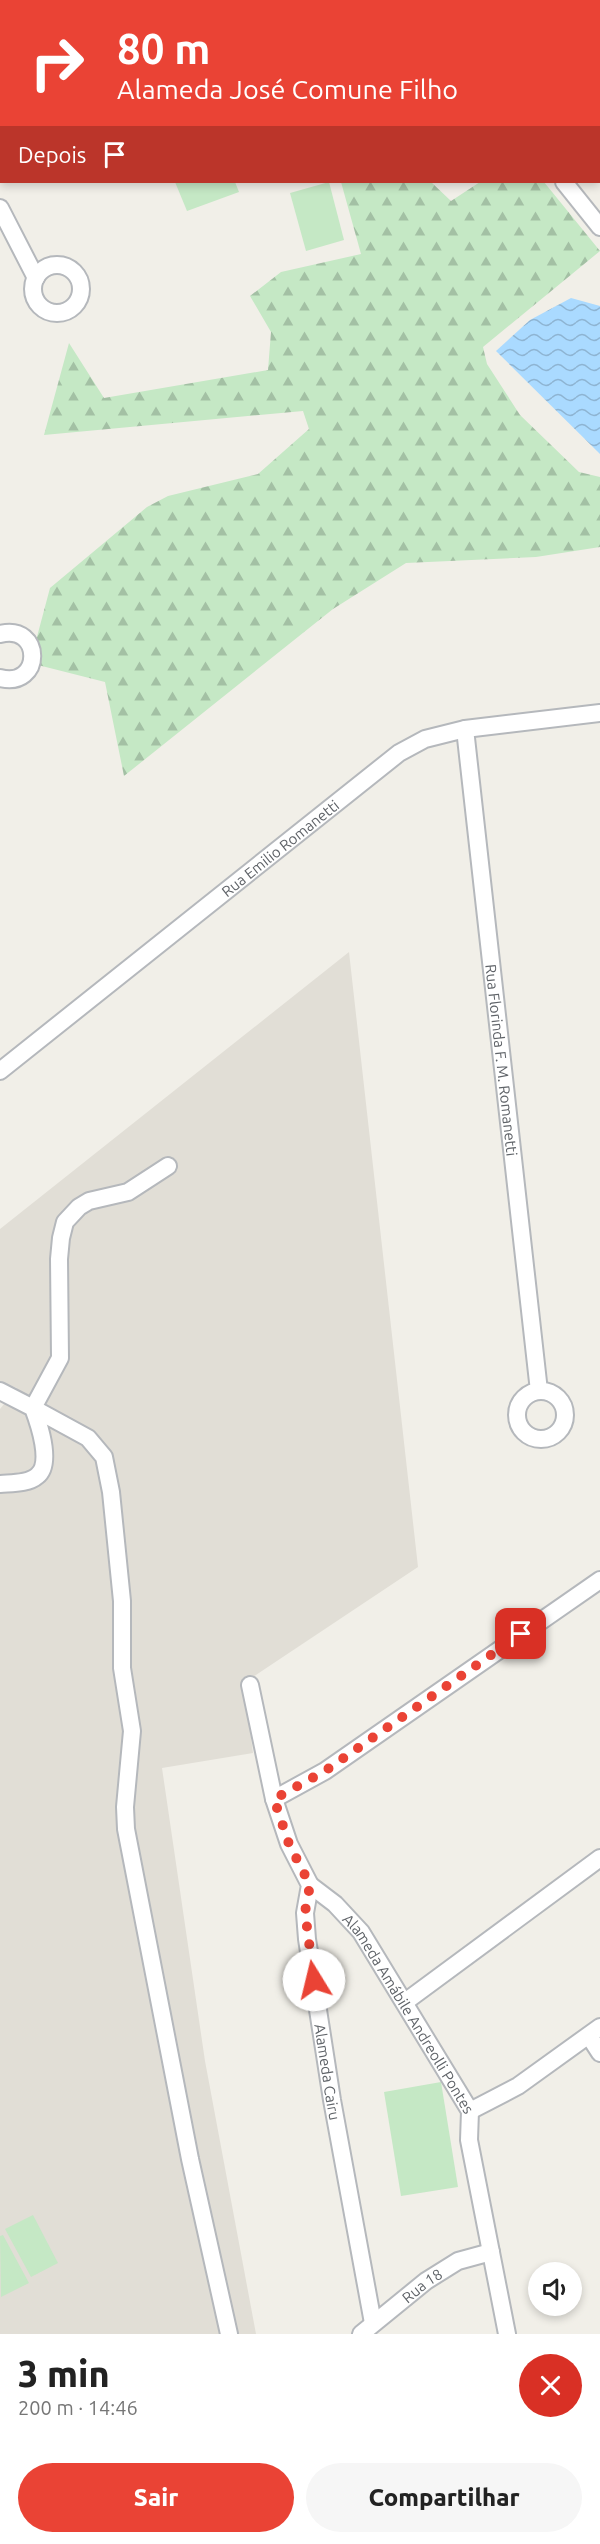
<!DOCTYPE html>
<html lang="pt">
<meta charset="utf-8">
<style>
:root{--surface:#fff;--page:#f6f6f6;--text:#222;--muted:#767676;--accent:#ea4335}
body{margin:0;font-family:Ubuntu,sans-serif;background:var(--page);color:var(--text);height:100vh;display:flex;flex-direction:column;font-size:22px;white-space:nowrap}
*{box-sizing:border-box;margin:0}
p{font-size:20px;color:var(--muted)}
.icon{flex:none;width:33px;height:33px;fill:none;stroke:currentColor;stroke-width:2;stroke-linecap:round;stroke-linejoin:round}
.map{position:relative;height:2334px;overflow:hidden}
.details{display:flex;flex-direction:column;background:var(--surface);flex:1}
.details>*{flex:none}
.banner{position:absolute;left:0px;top:0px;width:600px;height:183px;box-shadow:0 3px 9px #0003;background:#ea4335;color:#fff;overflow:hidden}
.fabs{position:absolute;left:528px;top:2262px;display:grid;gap:12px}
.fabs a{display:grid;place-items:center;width:54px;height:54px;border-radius:50%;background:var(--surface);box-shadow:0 3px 9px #0003;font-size:30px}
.pin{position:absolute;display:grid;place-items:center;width:51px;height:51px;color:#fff;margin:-26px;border-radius:12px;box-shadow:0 3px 9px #0006}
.me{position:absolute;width:66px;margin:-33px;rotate:351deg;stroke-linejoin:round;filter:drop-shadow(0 0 4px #0008)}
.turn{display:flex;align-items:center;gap:21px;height:126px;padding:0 18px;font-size:27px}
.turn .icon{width:78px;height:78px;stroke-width:2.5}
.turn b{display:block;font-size:42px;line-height:51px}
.then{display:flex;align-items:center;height:57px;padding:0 18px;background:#0003;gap:12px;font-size:22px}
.round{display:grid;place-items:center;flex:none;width:63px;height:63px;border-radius:32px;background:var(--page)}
.head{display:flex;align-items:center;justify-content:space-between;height:102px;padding:0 18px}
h1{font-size:36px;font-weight:800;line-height:45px}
.cta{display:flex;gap:12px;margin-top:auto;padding:12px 18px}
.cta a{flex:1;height:69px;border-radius:36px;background:var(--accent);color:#fff;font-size:24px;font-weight:800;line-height:69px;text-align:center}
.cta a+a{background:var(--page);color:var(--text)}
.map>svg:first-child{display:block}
.education{fill:#e1ded6}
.forest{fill:url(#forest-firs)}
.pitch{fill:#c5e8c5}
.water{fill:url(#water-waves)}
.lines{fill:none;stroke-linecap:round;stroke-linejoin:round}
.minor-casing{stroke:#b5b8bc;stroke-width:20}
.minor{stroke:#fff;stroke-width:16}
.route{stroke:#ea4335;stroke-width:10;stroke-dasharray:0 18}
.labels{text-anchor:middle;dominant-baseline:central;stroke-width:4.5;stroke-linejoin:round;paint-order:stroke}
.street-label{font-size:15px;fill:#5f6368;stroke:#fff}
</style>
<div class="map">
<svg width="600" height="2334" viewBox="0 0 600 2334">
<defs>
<pattern id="forest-firs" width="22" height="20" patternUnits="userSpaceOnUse" patternTransform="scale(1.5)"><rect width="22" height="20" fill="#c5e8c5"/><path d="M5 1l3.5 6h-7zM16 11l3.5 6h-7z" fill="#a3c0a4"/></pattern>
<pattern id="water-waves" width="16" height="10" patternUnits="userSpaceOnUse" patternTransform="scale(1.5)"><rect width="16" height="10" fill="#aadaff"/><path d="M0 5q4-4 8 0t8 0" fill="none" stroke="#8eb4d2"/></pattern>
</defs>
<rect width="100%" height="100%" fill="#f1efe8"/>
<polygon class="education" points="349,952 418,1567 244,1683 253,1753 162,1768 205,2061 256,2334 0,2334 0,1409 17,1388 0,1381 0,1229"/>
<g class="forest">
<polygon points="0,0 402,0 404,1 2,2 0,19"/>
<polygon points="341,182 431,182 451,201 480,182 544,182 600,251 483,347 487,364 520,415 579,472 600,477 600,547 536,557 406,563 333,609 124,776 105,682 30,663 50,588 147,507 168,496 258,474 309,429 303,411 44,435 69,343 104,398 268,370 271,332 250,296 281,272 361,254"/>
</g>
<g class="pitch">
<polygon points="175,182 235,182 239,192 187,211"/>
<polygon points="329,182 344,240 306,251 290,193"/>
<polygon points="441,2082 458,2187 401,2196 384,2092"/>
<polygon points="33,2215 58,2263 31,2277 5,2229"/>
<polygon points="3,2235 29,2283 1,2297 0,2236"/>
</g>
<polygon class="water" points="571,298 600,306 600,454 496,351 530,320"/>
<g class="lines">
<defs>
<g id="minor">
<polyline points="421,0 423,2"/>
<polyline points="570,0 570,2"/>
<polyline points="598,18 600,18"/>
<polyline points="564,182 600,227"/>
<polyline points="0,208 36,278"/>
<circle cx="57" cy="289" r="24"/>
<path d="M0 634C43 623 43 689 0 678"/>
<path id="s1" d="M465 729 539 1391"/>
<path id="s2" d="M0 1071 399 753 425 739 465 729 600 713"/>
<polyline points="168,1166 128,1192 89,1201 79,1207 65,1222 61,1238 59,1259 60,1358 33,1408 88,1438 104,1457 111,1492 122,1601 122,1668 132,1731 125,1807 126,1829 190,2159 229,2334"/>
<path d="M0 1391 33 1408C39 1424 53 1464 37 1476 28 1484 11 1483 0 1484"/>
<circle cx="541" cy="1415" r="24"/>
<path id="s3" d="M250 1685 274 1799 289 1844 310 1885 305 1913 307 1939 332 2100 373 2323"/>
<polyline points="274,1799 325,1771 600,1580"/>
<path id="s4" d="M310 1885 335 1904 361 1932 470 2111 469 2140 507 2334"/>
<polyline points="405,2002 600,1858"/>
<polyline points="589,2036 600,2053"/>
<polyline points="470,2111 518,2086 600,2027"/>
<path id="s5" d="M361 2334 426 2281 458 2261 491 2252"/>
</g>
</defs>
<use href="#minor" class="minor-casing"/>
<use href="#minor" class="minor"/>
</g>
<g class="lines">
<polyline class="route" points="314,1980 305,1912 310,1885 289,1844 274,1799 325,1771 521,1634"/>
</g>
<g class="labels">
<g class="street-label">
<text stroke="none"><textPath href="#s2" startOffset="358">Rua Emilio Romanetti</textPath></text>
<text stroke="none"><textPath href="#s1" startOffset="333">Rua Florinda F. M. Romanetti</textPath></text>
<text stroke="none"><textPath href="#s4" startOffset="164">Alameda Amábile Andreolli Pontes</textPath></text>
<text stroke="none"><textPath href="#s3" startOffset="399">Alameda Cairu</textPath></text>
<text stroke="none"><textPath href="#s5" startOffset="78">Rua 18</textPath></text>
</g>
</g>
</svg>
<div class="fabs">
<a><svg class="icon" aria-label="sound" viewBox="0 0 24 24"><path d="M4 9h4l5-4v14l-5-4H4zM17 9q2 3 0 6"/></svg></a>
</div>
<div class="pin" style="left:521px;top:1634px;background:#d93025"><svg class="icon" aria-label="arrive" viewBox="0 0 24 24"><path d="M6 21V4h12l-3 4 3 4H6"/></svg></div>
<svg class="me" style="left:314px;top:1980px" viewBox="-20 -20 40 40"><circle r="19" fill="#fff"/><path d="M0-13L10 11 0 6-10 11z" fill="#ea4335"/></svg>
<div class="banner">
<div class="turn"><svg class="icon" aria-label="right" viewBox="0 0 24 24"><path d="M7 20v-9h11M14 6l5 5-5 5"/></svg><div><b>80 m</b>Alameda José Comune Filho</div></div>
<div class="then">Depois<svg class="icon" aria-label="arrive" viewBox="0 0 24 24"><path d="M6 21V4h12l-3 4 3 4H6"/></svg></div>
</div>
</div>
<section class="details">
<div class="head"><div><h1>3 min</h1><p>200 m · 14:46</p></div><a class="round" style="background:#d93025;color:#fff"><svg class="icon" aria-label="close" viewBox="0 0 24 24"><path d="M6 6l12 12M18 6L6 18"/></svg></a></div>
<div class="cta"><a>Sair</a><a>Compartilhar</a></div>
</section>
